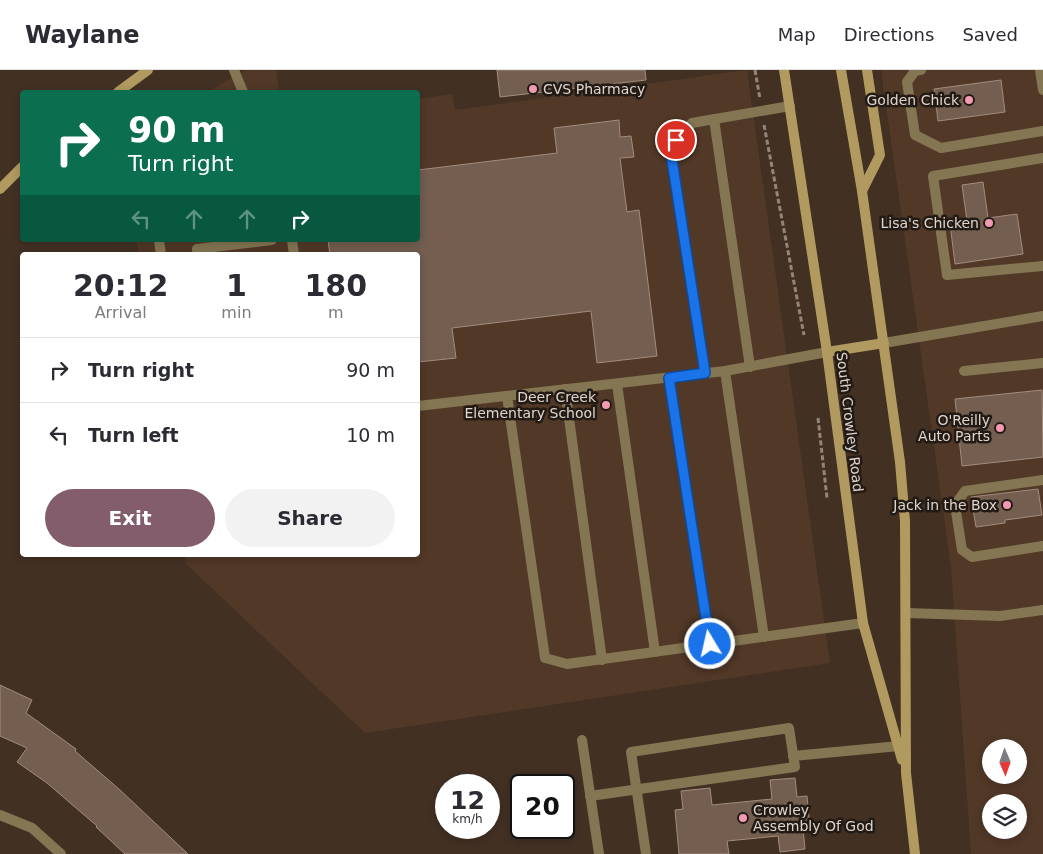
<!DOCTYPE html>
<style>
:root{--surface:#fff;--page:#f2f2f3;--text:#2b2b33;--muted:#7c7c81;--line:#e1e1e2;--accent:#845d6c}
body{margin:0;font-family:"DejaVu Sans",sans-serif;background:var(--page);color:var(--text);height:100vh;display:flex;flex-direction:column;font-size:19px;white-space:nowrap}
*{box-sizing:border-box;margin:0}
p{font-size:16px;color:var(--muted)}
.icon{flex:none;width:28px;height:28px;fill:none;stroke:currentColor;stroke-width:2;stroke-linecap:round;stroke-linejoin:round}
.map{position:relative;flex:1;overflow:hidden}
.sheet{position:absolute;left:20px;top:182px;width:400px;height:305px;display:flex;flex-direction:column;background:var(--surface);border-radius:5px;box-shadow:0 2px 8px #0003}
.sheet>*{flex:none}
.banner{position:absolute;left:20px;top:20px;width:400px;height:152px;border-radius:5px;box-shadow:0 2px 8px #0003;background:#0b6e4f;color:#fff;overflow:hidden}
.needle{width:32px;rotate:178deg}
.tools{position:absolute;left:982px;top:669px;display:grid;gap:10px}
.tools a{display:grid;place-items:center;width:45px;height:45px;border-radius:50%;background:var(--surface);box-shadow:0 2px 8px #0003;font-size:25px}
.speed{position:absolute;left:435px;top:704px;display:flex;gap:10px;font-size:25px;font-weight:700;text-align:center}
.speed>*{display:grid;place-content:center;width:65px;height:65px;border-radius:50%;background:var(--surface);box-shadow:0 2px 8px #0003;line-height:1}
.speed small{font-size:12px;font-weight:400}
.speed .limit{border:2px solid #111;border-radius:8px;background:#fff;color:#111}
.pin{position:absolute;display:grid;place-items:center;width:42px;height:42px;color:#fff;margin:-21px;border:2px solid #fff;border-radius:50%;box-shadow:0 1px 5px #0007}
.me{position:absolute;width:55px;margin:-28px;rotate:351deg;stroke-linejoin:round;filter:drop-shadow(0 0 4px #0008)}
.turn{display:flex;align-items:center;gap:18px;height:105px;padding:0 25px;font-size:22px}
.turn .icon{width:65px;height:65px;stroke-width:2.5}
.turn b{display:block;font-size:35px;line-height:42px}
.lanes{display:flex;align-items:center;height:48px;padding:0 25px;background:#0003;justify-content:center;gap:25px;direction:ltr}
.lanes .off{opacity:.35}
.eta{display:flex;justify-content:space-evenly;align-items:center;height:85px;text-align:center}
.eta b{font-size:30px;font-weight:600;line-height:35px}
.button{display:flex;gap:10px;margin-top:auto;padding:10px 25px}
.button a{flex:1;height:58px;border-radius:30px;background:var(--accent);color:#fff;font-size:20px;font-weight:600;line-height:58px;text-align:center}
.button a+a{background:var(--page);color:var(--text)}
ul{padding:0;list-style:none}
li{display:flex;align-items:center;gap:15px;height:65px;padding:0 25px;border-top:1px solid var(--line)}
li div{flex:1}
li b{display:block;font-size:19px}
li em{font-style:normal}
header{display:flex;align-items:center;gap:30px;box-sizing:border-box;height:70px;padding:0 25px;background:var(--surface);border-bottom:1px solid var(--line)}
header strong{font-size:24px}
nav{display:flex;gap:28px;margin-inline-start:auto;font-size:18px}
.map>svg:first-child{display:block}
.built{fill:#513827;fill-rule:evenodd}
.building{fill:#735e50;stroke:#a38c7e}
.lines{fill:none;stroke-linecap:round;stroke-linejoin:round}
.path{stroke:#94857b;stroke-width:3;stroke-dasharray:5 2.5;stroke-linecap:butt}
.service{stroke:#847652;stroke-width:10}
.minor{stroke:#847652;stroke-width:10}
.secondary{stroke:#b19a5f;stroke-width:10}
.route-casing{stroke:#114b97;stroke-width:12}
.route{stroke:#1a73e8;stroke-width:9}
.poi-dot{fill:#f19ab2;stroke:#221a14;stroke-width:2}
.labels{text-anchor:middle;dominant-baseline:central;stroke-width:5;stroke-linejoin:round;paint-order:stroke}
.poi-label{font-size:14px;fill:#e0d4cc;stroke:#221a14;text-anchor:end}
.street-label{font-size:14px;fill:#e0d4cc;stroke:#221a14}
</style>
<header>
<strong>Waylane</strong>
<nav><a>Map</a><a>Directions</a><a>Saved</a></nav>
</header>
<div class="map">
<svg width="1043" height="784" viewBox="0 0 1043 784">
<rect width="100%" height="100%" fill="#423023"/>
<g class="built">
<polygon points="246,0 276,0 279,22 207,22"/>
<polygon points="747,0 830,593 365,663 186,494 184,485 418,485 418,185 139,185 136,170 418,170 418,29 452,24 455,40"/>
<path d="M881 0H1043V784H971L951 497ZM991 678H1019V705H991ZM991 732H1019V760H991Z"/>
</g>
<g class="building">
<polygon points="497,0 645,0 646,10 500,27"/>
<polygon points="1001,10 1005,42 938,51 934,19"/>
<polygon points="619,50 620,67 631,66 634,87 620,88 627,142 639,140 657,286 597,293 591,241 452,258 456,288 418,292 418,185 330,185 328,170 418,170 418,100 557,83 554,58"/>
<polygon points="983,112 988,148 1017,144 1023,184 955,194 950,154 967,151 962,115"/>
<polygon points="1042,320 1043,387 962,396 955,329"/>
<polygon points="1038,419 1042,445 1005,450 1005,453 976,457 971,427"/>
<polygon points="0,615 32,630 26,643 76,679 75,681 120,720 188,784 125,784 96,757 97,756 47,713 17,692 27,678 0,666"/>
<polygon points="795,708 797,727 807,726 810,757 803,758 805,779 780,782 778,766 727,771 729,784 679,784 675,740 683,739 681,721 710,718 712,735 772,729 770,710"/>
</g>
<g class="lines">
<g class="path">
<polyline points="755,0 760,29"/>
<polyline points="764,55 804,265"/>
<polyline points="818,348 827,428"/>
</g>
<g class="service">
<polyline points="234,0 243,22"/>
<polyline points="921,0 915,1 907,12 915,65 941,78 1043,61"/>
<polyline points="1040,0 1043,20"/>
<polyline points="714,49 750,297"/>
<polyline points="1043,88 933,106 947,205 1043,196"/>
<polyline points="159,170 161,185"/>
<polyline points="292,170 294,185"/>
<polyline points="198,185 197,179 272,170"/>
<polyline points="884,273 1043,246"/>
<polyline points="725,301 764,567"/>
<polyline points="964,301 1043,293"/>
<polyline points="705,303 672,90 676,70 692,53 790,36"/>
<polyline points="669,308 710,574"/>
<polyline points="617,314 655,582"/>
<polyline points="565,319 602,590"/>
<polyline points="507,326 545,588 567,594 863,553"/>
<polyline points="418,336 725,301 827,282"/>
<polyline points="1043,410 965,421 955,435 962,480 972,487 1043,476"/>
<polyline points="906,543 1000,546 1043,540"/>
<polyline points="582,670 599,784"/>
<polyline points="793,686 899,676"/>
<polyline points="590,726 795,697 789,658 631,682 646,784"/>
</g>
<polyline class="minor" points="0,745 32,758 61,784"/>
<g class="secondary">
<polyline points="784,0 827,282 863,553 902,690"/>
<polyline points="841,0 862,121 900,392 905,451 906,703 915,784"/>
<polyline points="118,22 148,0"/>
<polyline points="0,119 22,97"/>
<polyline points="862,121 880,85 867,0"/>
<polyline points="827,282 884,273"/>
</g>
</g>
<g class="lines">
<defs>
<polyline id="route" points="676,70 672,90 705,303 669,308 710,574"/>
</defs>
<use href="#route" class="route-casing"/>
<use href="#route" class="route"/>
</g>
<g class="poi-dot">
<circle cx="533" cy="19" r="5"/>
<circle cx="969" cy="30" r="5"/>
<circle cx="989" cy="153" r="5"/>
<circle cx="606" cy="335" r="5"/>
<circle cx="1000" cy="358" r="5"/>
<circle cx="1007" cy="435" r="5"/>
<circle cx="743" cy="748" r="5"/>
</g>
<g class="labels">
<g class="poi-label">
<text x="543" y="19" text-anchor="start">CVS Pharmacy</text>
<text x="959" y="30">Golden Chick</text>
<text x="979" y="153">Lisa's Chicken</text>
<text x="596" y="327">Deer Creek<tspan x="596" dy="16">Elementary School</tspan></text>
<text x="990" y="350">O'Reilly<tspan x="990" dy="16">Auto Parts</tspan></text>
<text x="997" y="435">Jack in the Box</text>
<text x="753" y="740" text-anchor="start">Crowley<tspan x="753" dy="16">Assembly Of God</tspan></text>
</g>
<g class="street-label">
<text transform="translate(850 352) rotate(83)">South Crowley Road</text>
</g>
</g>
</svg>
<div class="tools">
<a><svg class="needle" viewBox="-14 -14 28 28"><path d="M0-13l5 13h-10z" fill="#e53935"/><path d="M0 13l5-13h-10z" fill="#7c7c81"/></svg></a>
<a><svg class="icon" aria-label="layers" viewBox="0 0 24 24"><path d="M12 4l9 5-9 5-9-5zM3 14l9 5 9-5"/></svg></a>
</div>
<div class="speed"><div>12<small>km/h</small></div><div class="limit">20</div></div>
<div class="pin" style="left:676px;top:70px;background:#d93025"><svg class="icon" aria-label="arrive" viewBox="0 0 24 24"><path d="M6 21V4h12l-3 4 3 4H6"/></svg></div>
<svg class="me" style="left:710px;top:574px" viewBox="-20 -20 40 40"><circle r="17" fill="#1a73e8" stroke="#fff" stroke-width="3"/><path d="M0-11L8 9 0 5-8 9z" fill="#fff"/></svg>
<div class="banner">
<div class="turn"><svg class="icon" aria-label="right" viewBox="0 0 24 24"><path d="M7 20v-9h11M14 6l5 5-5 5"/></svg><div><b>90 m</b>Turn right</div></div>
<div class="lanes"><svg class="icon off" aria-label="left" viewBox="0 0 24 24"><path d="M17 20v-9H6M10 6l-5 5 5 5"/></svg><svg class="icon off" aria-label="ahead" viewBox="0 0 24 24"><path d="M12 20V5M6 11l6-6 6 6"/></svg><svg class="icon off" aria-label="ahead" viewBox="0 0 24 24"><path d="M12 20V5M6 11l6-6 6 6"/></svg><svg class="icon" aria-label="right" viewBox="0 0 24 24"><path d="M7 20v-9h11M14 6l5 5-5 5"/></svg></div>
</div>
<section class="sheet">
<div class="eta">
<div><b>20:12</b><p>Arrival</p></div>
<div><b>1</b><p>min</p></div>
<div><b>180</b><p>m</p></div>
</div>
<ul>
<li><svg class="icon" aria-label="right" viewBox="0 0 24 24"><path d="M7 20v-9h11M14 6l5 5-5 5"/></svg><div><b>Turn right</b></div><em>90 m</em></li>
<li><svg class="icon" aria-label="left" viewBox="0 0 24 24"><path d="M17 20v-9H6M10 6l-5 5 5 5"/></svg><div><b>Turn left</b></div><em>10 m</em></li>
</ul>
<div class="button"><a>Exit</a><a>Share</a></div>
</section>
</div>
